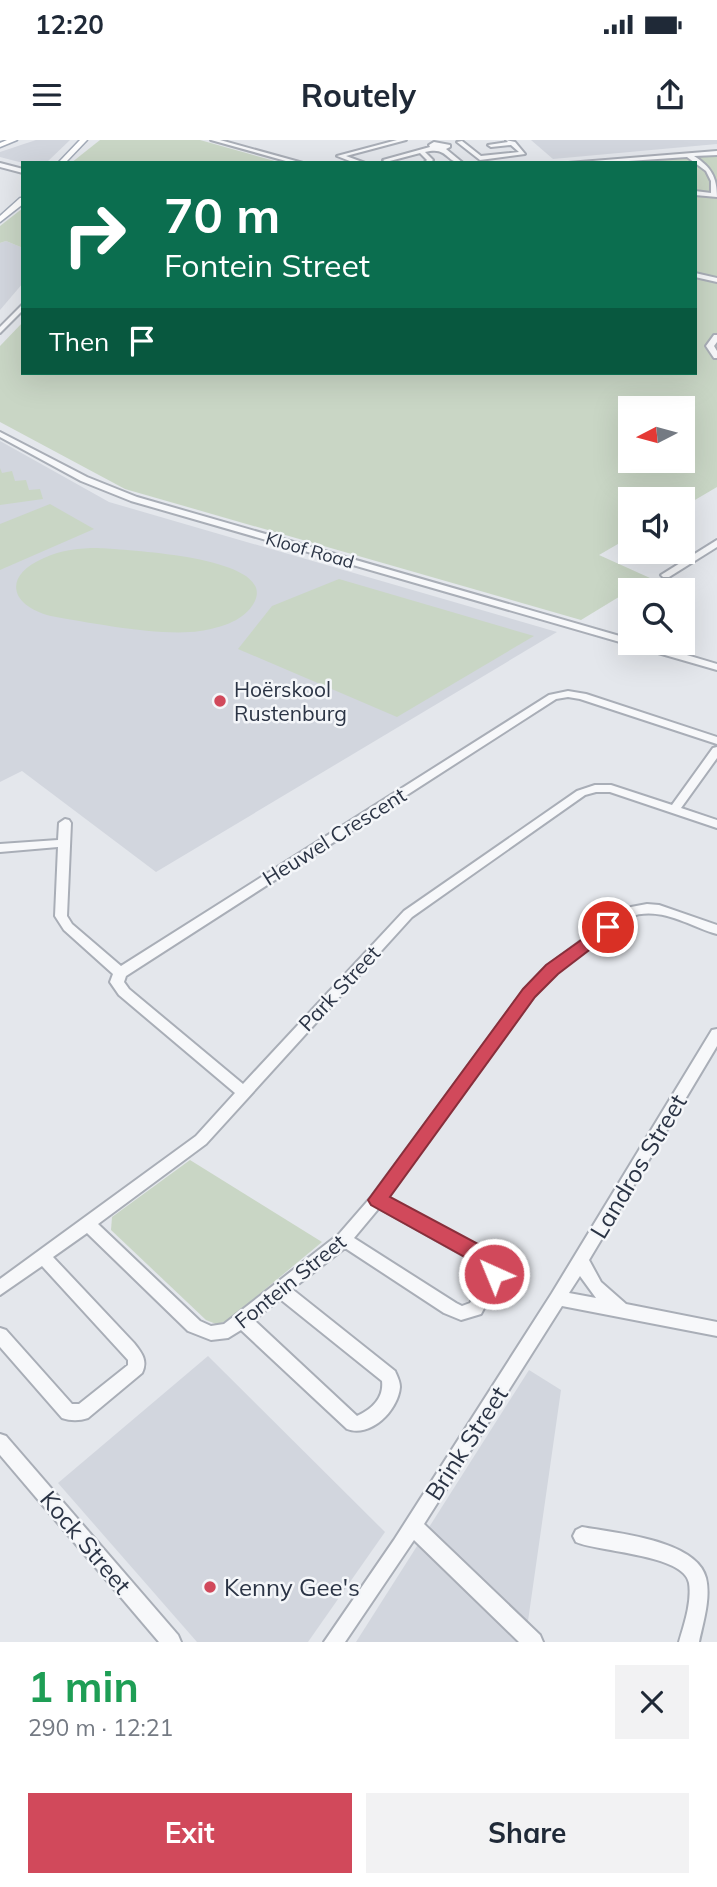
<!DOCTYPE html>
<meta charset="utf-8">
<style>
:root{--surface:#fff;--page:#f2f2f3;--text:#1f2937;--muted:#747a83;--accent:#d1495b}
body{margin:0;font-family:Mulish,sans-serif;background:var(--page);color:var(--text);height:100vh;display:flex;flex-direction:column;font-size:26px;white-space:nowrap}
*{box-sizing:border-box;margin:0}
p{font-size:23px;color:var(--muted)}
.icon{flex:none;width:38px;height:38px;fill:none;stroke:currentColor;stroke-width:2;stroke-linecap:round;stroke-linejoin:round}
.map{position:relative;height:1502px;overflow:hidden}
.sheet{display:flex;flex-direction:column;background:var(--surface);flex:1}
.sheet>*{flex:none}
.banner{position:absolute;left:21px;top:21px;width:676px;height:214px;border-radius:0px;box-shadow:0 7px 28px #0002;background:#0b6e4f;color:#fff;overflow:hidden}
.needle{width:46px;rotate:264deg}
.tools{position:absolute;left:618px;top:256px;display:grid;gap:14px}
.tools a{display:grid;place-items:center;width:77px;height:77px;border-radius:0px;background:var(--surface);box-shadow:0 7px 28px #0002;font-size:35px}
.pin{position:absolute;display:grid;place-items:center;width:60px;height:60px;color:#fff;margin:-30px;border:4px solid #fff;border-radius:50%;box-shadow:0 2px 7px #0007}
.me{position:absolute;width:77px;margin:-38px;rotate:316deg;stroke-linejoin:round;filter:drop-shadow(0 0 5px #0008)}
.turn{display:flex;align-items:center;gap:24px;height:147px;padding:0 28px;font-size:32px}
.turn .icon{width:91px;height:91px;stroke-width:2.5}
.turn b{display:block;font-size:49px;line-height:60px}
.then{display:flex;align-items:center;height:66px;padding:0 28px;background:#0003;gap:14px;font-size:26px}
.round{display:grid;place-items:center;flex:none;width:74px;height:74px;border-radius:0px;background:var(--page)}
.head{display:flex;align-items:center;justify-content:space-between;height:119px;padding:0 28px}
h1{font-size:42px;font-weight:700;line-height:52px;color:#1e9e55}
.primary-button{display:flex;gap:14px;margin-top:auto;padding:14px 28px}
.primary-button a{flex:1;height:80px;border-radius:0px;background:var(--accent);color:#fff;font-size:28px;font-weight:700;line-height:80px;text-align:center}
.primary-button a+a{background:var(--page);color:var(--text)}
.status{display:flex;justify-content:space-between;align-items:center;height:49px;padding:0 35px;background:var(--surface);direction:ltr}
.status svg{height:19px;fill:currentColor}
header{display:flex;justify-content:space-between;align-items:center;height:91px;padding:0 28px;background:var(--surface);font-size:32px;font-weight:700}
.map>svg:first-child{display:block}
.built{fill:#d2d6de}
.green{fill:#c9d6c5;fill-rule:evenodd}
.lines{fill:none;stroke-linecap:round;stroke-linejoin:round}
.minor-casing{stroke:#a9aeb7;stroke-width:4}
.major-casing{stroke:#a3abb8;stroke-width:3}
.minor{fill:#f7f8fa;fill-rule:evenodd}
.major{fill:#fff;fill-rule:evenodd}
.route{fill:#d1495b;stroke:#882f3b;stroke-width:2}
.poi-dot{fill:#d1495b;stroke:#f4f6f9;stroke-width:2.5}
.labels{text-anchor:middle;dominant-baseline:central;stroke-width:5;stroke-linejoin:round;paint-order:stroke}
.far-street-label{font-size:18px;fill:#2b3445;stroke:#f4f6f9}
.poi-label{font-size:21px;fill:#2b3445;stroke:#f4f6f9;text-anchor:start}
.street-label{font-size:21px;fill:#2b3445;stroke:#f4f6f9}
.near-street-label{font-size:24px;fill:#2b3445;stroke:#f4f6f9}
.near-poi-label{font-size:24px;fill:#2b3445;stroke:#f4f6f9;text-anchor:start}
</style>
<div class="status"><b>12:20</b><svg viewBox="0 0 49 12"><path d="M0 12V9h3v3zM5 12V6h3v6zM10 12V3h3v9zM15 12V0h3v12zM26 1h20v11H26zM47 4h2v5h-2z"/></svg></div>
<header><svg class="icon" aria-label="menu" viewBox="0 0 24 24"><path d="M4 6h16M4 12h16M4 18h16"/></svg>Routely<svg class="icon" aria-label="share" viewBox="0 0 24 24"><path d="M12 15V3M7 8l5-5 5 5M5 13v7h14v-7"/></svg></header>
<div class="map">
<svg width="717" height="1502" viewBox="0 0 717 1502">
<rect width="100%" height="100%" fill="#e4e7ec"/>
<g class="built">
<polygon points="36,0 70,0 46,23 23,23 0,17 0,12"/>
<polygon points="531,0 717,0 717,4 553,19"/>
<polygon points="6,101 23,108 23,143 0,170 0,103"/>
<polygon points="0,301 109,362 557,492 156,732 22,631 0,642"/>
<polygon points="208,1216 385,1392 308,1502 197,1502 58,1343"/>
<polygon points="529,1230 561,1250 525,1502 356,1502"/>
</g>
<g class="green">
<polygon points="100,0 200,0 282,23 71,23"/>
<path d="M717 15V347L683 367 682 359H630V397L599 415 650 438 581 480 125 349 0 282V206L23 182V233H695V23H616ZM630 268H682V320H630Z"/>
<polygon points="23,68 23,108 6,101 0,103 0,86"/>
<polygon points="0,328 2,333 12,331 15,341 26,340 29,350 40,349 43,359 0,365"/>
<polygon points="50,364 94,389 0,430 0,384"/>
<path d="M98 408C122 410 287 416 252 466 241 482 219 488 200 491 162 497 91 483 51 476 10 466 2 436 44 418 61 410 80 408 98 408Z"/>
<polygon points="339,439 534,496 397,577 238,509 272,466"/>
<polygon points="190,1020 322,1102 227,1181 216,1184 206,1180 111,1090 112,1077"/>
</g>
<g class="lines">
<defs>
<g id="minor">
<polygon points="211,0 220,0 303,23 293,23"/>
<polygon points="397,0 406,0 346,16 365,23 355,23 337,16"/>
<polygon points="506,0 515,2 525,14 480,20 457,2 462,1 481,16 519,12 511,5 491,7 488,5 508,2"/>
<path d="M434 2 450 5V7L446 9 463 23C445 23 449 6 425 12L433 20 430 23H424L427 20 420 13 386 22 383 20 430 7 429 5Z"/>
<path d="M717 11V15L694 16C711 27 717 37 717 57L695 55V51L711 53V41L706 31 687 17 599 23H568Z"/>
<polygon points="0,23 23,29 23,33 0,27"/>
<polygon points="695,133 717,138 717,142 695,137"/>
<polygon points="23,164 23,170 0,193 0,187"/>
<polygon points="714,195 717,195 717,202 714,206 717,211 717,218 714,218 706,206"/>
<polygon points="0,292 87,337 137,357 630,499 630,502 643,502 717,524 717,530 131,361 81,341 0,297"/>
<polygon points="717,400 717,407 669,437 663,437 661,435"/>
<path d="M568 551 586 554 717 597V604L580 559 568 557 556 559 126 836 124 842 129 849 243 944 404 771 577 651 595 645H611L672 665 713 608 717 607V618L681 668 717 680V688L610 652H596L585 655 412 777 206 1004 98 1084 200 1181 211 1186 224 1184 339 1094 372 1056 524 850 547 826 621 771 631 767 647 764 659 765 717 785V794C689 786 660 765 629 777L557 832 534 856 387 1058 497 1118 502 1134 481 1174 461 1180 444 1173 345 1108 292 1149 395 1231C397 1236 400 1241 400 1247 398 1271 370 1298 347 1289L241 1190 228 1198 211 1200 188 1191 87 1093 53 1117 134 1203C142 1213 148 1221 142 1233L88 1278C79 1281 71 1281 62 1278L0 1207V1188L6 1190 72 1264H79L128 1225V1220L42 1126 0 1155V1139L196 996 235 953 119 855 110 842 113 834 64 790 55 776 58 707 0 712V704L58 700 59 683 65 679 69 680 71 683 67 776 72 784 121 826 549 555ZM379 1068 484 1127 486 1134 470 1163 462 1166 456 1163 354 1098ZM280 1159 382 1241C384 1258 372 1269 357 1276L254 1180Z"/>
<path d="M717 889V906L589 1120 601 1142 626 1164 717 1182V1196L562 1166 424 1384 540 1495 543 1502H519L414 1400 345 1502H324L394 1400 552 1153 712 890ZM580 1136 596 1158 569 1153Z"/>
<polygon points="0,1294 6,1296 178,1495 181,1502 159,1502 0,1315"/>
<path d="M582 1387C615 1393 697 1400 706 1438 711 1458 703 1483 699 1502H679C684 1485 692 1462 689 1443 684 1414 598 1412 576 1402L573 1396 576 1390Z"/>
</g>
<g id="major">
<polygon points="7,0 17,0 0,7 0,3"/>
<polygon points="80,0 87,0 65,23 58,23"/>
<polygon points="20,58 23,58 23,64 0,82 0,76"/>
</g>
</defs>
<use href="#minor" class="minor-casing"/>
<use href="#major" class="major-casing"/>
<use href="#minor" class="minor"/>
<use href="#major" class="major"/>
</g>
<polygon class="route" points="608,781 616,787 614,791 558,834 535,857 390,1057 493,1112 504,1134 501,1140 494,1143 487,1140 479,1125 371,1065 368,1060 523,849 546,825"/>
<g class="poi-dot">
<circle cx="220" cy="561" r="7"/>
<circle cx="210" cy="1447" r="7"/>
</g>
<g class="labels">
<g class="far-street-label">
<text transform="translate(310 410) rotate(16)">Kloof Road</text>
</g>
<g class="poi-label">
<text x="234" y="549">Hoërskool<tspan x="234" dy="24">Rustenburg</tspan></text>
</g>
<g class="street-label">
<text transform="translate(334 696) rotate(-32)">Heuwel Crescent</text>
<text transform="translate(339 848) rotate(-47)">Park Street</text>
<text transform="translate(290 1141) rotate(-39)">Fontein Street</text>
</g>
<g class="near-street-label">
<text transform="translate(638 1026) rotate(-59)">Landros Street</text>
<text transform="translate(466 1303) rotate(-57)">Brink Street</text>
<text transform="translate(86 1402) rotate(50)">Kock Street</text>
</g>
<g class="near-poi-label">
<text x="224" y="1447">Kenny Gee's</text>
</g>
</g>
</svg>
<div class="tools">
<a><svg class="needle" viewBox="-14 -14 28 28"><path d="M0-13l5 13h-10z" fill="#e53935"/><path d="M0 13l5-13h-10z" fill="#747a83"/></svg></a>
<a><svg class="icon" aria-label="sound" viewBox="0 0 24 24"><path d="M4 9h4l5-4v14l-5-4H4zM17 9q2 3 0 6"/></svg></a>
<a><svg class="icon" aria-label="search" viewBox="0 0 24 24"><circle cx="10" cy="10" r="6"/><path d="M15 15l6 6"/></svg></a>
</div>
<div class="pin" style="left:608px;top:787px;background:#d93025"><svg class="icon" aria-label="arrive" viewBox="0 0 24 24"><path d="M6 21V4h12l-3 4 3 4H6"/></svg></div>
<svg class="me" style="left:494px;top:1134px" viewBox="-20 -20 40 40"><circle r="17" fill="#d1495b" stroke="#fff" stroke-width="3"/><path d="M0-11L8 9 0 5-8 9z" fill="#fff"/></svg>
<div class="banner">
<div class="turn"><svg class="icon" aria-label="right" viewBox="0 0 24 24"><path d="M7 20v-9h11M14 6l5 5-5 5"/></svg><div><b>70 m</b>Fontein Street</div></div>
<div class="then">Then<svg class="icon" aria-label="arrive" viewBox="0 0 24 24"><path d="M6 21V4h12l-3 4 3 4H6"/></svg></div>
</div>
</div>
<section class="sheet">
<div class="head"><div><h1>1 min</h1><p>290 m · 12:21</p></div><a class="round"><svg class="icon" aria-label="close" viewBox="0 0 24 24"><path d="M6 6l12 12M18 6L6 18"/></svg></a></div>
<div class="primary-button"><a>Exit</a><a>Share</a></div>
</section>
